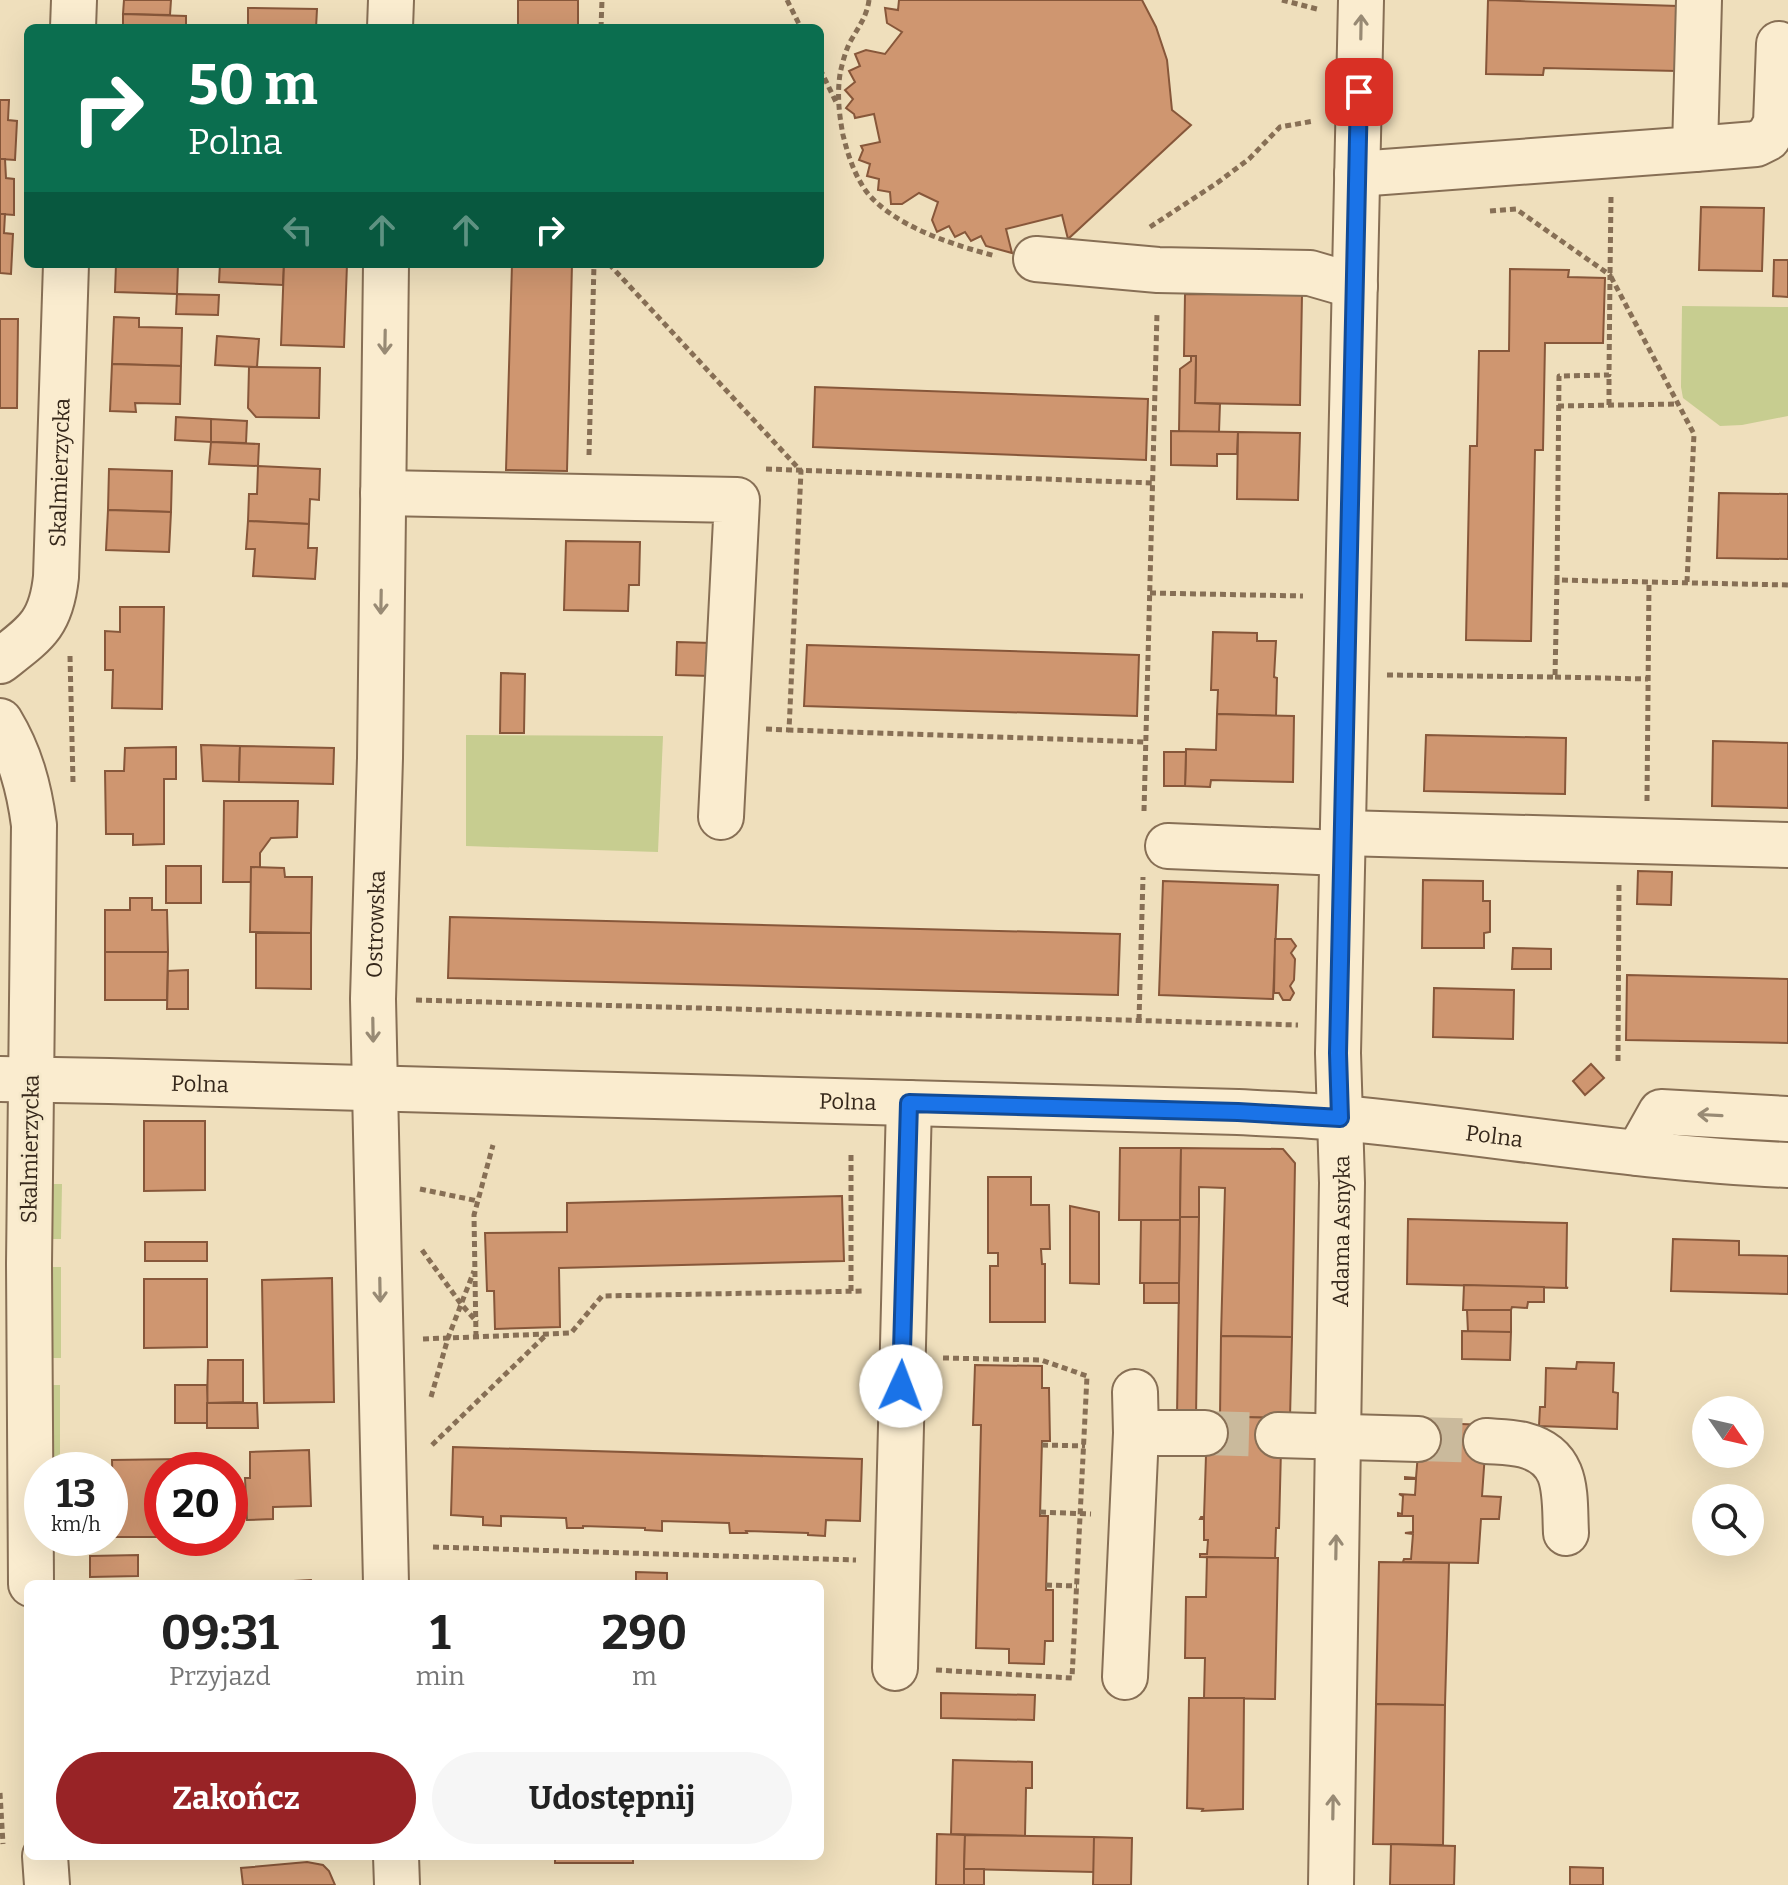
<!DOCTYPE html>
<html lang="pl">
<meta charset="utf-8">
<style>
:root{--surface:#fff;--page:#f6f6f6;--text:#222;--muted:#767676;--accent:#982326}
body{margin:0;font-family:Bitter,serif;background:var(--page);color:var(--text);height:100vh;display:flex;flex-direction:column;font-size:30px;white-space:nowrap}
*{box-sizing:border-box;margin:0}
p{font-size:26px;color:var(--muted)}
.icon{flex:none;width:44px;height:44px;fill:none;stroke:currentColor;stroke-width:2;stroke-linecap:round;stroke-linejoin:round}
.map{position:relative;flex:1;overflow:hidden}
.drawer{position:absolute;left:24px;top:1580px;width:800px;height:280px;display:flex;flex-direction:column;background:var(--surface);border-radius:12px;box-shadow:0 8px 32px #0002}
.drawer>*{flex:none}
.banner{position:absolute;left:24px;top:24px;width:800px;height:244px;border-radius:12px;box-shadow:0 8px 32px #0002;background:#0b6e4f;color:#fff;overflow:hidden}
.needle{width:52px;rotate:124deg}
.tools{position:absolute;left:1692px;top:1396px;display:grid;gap:16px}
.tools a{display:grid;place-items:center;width:72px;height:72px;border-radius:50%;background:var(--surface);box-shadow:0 8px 32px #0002;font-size:40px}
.speed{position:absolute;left:24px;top:1452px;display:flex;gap:16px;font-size:40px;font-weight:700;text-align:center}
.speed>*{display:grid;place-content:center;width:104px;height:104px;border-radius:50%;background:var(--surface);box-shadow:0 8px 32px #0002;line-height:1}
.speed small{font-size:20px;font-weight:400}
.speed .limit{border:12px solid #d22;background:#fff;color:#111}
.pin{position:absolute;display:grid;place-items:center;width:68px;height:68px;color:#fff;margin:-34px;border-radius:16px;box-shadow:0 4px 12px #0006}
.me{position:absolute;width:88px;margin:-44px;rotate:2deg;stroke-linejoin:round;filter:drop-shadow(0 0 6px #0008)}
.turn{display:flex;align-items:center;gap:28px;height:168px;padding:0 32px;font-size:36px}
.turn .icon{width:104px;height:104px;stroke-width:2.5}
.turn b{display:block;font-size:56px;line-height:68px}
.lanes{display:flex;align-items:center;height:76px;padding:0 32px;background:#0003;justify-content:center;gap:40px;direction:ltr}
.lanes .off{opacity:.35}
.eta{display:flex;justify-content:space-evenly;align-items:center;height:136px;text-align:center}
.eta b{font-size:48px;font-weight:700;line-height:56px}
.primary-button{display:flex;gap:16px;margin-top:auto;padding:16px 32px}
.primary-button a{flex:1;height:92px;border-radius:48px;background:var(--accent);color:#fff;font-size:32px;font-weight:700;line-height:92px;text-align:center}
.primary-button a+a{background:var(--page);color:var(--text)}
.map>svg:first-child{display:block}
.green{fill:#c7cd90}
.building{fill:#cf9670;stroke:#87573a;stroke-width:2}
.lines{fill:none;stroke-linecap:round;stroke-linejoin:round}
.minor-tunnel{stroke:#caba9c;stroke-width:44;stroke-dasharray:44 22;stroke-linecap:butt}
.minor-casing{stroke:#876f55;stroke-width:48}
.path{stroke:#876f55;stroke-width:5;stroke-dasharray:6 4;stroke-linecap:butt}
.minor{stroke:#faeccf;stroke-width:44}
.oneway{stroke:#988a74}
.route-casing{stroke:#114b97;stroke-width:20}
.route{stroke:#1a73e8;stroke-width:14}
.labels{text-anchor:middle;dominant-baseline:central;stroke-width:6;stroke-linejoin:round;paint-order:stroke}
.street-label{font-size:22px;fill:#35271a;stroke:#f6e9cb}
</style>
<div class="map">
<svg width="1788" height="1885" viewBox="0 0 1788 1885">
<rect width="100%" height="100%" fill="#efdfbc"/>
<g class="green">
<polygon points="1682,306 1788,307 1788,416 1742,425 1720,426 1683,398 1681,387"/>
<polygon points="466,735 663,736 658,852 466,846"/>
<polygon points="53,1184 62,1184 61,1239 53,1239"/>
<rect x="52" y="1267" width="9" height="91"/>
<polygon points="51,1385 60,1385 60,1470 52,1470"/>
</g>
<g class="building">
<polygon points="124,0 171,0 170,15 123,14"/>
<rect x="518" y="0" width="60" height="28"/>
<polygon points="899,0 1142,0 1156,27 1167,60 1172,110 1191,125 1068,239 1062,215 1006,229 1012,253 986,246 981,236 971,241 965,232 955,237 949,226 937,232 932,220 938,202 919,193 902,204 891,204 890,192 878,190 879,179 867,176 870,164 859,160 863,150 861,146 880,142 874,114 855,118 854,114 846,108 853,99 845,90 855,82 849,71 860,66 855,54 866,50 885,54 902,32 887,23 885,8 898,10"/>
<polygon points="1488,0 1678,6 1677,71 1544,68 1543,75 1486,74"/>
<polygon points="248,8 317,9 316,28 248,28"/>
<polygon points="123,14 186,16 186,28 123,28"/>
<polygon points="0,100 9,100 8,120 17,121 15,160 0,159"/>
<polygon points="0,159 5,159 6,178 14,179 14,215 0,214"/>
<polygon points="1701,207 1764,208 1762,271 1699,270"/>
<polygon points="0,214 5,214 4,233 13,234 11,274 0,273"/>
<polygon points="1774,260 1788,260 1788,297 1773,296"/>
<polygon points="116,264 178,264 177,294 115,292"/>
<polygon points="220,264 284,264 283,285 219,282"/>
<polygon points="284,264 347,264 344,347 281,345"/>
<polygon points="512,264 572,264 567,471 506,470"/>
<polygon points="1510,269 1569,270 1568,277 1605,278 1603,343 1545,343 1543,450 1535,450 1531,641 1466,640 1470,446 1477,446 1479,351 1509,351"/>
<polygon points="177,294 219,295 218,315 176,314"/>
<polygon points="1185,294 1302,295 1300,405 1195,403 1196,356 1184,356"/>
<polygon points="114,317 139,318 139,327 182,328 181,366 112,364"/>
<polygon points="0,319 18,319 17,408 0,408"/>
<polygon points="217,336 259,339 257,367 215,365"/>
<polygon points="1191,356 1196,356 1195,403 1220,404 1219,432 1179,432 1180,369 1191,361"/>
<polygon points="112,364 181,366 180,404 135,403 136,412 110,411"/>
<polygon points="249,367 320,368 319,418 256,417 248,408"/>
<polygon points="815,387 1148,399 1146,460 813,447"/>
<polygon points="176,417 211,419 211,442 175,440"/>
<polygon points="211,419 247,421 246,443 211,442"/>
<polygon points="1171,431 1238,432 1237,454 1217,454 1217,466 1171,465"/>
<polygon points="1238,432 1300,433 1298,500 1237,499"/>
<polygon points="211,442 259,444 258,466 209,464"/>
<polygon points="258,466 320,469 319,500 310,499 309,524 248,521 249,494 257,494"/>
<polygon points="109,469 172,471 171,512 108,510"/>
<polygon points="1719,493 1788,494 1788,559 1717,558"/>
<polygon points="108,510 171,512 169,552 106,550"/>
<polygon points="248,521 309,524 308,548 317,548 315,579 253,576 255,549 246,549"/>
<polygon points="566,541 640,542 639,585 629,585 628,611 564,610"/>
<polygon points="120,607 164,607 162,709 112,708 113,670 105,670 105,631 120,632"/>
<polygon points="1213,632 1257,633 1257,641 1276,641 1274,677 1277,678 1276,716 1217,714 1218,690 1211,690"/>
<polygon points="677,642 711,643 710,676 676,675"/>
<polygon points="807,645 1139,655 1137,716 804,706"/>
<polygon points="501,673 525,674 524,733 500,733"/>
<polygon points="1217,714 1294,716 1293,782 1211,780 1210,787 1185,786 1186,749 1216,750"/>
<polygon points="1426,735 1566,738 1565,794 1424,791"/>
<polygon points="1713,741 1788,743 1788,808 1712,806"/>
<polygon points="201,745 240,746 239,782 203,781"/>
<polygon points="240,746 334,748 333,784 239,782"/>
<polygon points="176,747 176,779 164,779 164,844 133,845 133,834 106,834 105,771 124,771 125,748"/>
<polygon points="1164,752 1186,752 1185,786 1164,786"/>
<polygon points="224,801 298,801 297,837 271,838 260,853 260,868 251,867 251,882 223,882"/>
<rect x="166" y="866" width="35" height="37"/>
<polygon points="251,867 284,868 285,877 312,877 311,933 250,932"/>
<polygon points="1638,871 1672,872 1671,905 1637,904"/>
<polygon points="1423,880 1483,881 1483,901 1490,901 1490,932 1484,933 1484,948 1422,948"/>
<polygon points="1163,881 1278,885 1273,999 1159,995"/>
<polygon points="130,898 152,898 152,910 167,910 168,952 105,952 105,910 130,910"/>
<polygon points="450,917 1120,934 1118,995 448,978"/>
<polygon points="256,933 311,933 311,989 256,988"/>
<polygon points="1275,939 1291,939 1296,946 1291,953 1295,959 1294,980 1290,986 1294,993 1290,1000 1283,1000 1279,993 1274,993"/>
<polygon points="1513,948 1551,949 1551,969 1512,969"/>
<polygon points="105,952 168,952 167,1000 105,1000"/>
<polygon points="188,970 188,1009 167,1009 168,971"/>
<polygon points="1627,975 1788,979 1788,1043 1626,1040"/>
<polygon points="1434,988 1514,990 1513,1039 1433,1037"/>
<polygon points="1591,1064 1604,1078 1585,1095 1573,1081"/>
<polygon points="144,1121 205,1121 205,1190 144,1191"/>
<polygon points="1120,1148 1181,1148 1180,1220 1119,1220"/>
<polygon points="1181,1148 1283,1149 1295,1163 1292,1337 1221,1336 1225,1188 1199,1187 1199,1217 1180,1217"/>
<polygon points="988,1177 1031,1177 1031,1205 1049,1205 1050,1249 1041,1249 1042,1264 1045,1264 1045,1322 990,1322 990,1266 998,1266 998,1253 988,1253"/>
<polygon points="842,1196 844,1261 559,1268 560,1327 495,1329 494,1291 487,1291 485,1233 567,1232 567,1203"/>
<polygon points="1070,1206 1099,1212 1099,1284 1070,1283"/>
<polygon points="1180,1217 1199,1217 1196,1417 1177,1416"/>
<polygon points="1408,1219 1567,1223 1566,1287 1568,1288 1407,1284"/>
<polygon points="1141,1220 1180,1220 1179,1283 1140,1283"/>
<polygon points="1673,1239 1739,1241 1739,1255 1788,1256 1788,1294 1671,1291"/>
<rect x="145" y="1242" width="62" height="19"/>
<polygon points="332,1278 334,1402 264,1403 262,1280"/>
<polygon points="144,1279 207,1279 207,1347 144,1348"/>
<rect x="1144" y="1283" width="35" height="20"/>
<polygon points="1464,1285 1544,1287 1544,1302 1528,1302 1527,1308 1512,1307 1511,1310 1463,1310"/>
<polygon points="1467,1310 1511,1310 1511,1332 1468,1332"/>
<polygon points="1462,1331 1511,1332 1510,1360 1462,1359"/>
<polygon points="1221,1336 1292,1337 1290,1418 1220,1417"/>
<polygon points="208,1360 243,1360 243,1402 207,1403"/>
<polygon points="1577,1362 1614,1363 1613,1392 1618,1393 1617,1429 1539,1426 1540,1407 1545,1407 1546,1368 1576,1369"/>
<polygon points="975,1365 1042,1366 1042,1388 1049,1388 1050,1441 1042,1441 1040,1516 1048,1516 1046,1590 1053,1590 1053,1641 1045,1641 1044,1664 1009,1663 1009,1649 976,1648 981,1425 973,1425"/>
<polygon points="175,1385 207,1385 208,1423 175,1423"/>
<polygon points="207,1403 257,1403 258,1428 207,1428"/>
<polygon points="1200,1416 1278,1418 1281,1449 1279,1528 1276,1528 1275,1559 1200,1557 1200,1554 1207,1554 1208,1540 1204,1540 1204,1519 1200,1519 1201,1517 1204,1517 1206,1455 1202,1455 1202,1453"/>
<polygon points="1408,1422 1487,1425 1482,1496 1501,1497 1499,1519 1481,1519 1478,1563 1403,1562 1404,1559 1411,1559 1413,1534 1405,1533 1413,1532 1413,1516 1398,1516 1398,1513 1402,1514 1403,1496 1399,1494 1415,1495 1416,1479 1405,1479 1405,1477 1416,1478 1418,1453"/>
<polygon points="453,1447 862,1459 860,1521 826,1520 825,1536 808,1535 808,1533 746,1531 747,1533 730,1533 729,1523 662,1521 662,1531 645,1530 645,1528 583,1526 583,1528 567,1528 566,1518 501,1516 501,1526 483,1525 483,1517 451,1515"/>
<polygon points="309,1450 311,1506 273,1507 273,1519 247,1520 245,1478 250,1478 250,1452"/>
<polygon points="181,1459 181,1470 162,1470 162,1537 110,1537 110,1500 113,1500 112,1460"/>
<polygon points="138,1555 138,1576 90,1577 90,1556"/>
<polygon points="1207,1557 1278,1558 1275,1699 1204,1698 1205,1658 1185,1658 1186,1597 1206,1597"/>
<polygon points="1379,1562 1449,1563 1445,1705 1376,1704"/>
<polygon points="636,1572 667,1573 667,1584 636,1584"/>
<polygon points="311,1580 312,1584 256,1583"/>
<polygon points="941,1693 1035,1695 1034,1720 941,1718"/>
<polygon points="1189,1698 1244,1698 1243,1809 1202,1811 1203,1809 1187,1808"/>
<polygon points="1376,1704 1445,1705 1443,1845 1373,1844"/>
<polygon points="953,1760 1032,1762 1032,1788 1026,1788 1025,1836 951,1834"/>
<polygon points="937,1834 965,1835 964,1885 936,1885"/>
<polygon points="965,1835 1094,1837 1094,1872 964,1869"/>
<polygon points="1094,1837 1132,1838 1131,1885 1093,1885"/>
<polygon points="1391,1844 1455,1846 1454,1885 1390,1885"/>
<rect x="555" y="1856" width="78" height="7"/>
<polygon points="307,1862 323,1865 329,1871 335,1885 243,1885 241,1868"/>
<polygon points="1570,1867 1603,1868 1603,1885 1570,1885"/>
<rect x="964" y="1869" width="20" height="16"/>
</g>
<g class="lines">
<g class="minor-tunnel">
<polyline points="1205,1433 1278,1435"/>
<polyline points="1418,1439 1486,1441"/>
</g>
<defs>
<g id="minor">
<polyline points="73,28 74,0"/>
<polyline points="390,28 391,0"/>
<polyline points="1695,149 1756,144 1768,138 1776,123 1779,44"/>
<polyline points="1357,174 1695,149 1699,0"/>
<polyline points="1036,259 1158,270 1310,273 1355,286"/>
<polyline points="383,493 737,500 721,817"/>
<path id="s1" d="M0 661C36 633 51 624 56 577L66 264"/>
<path d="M0 721C20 754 29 787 34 825L29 1264 31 1584"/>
<polyline points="1343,833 1788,845"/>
<polyline points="1168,846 1342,853"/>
<path id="s2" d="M0 1079 109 1081 1238 1112C1272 1114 1307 1115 1341 1118 1490 1132 1638 1159 1788 1165"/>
<polyline points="1638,1153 1661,1112 1788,1119"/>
<polyline points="1136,1433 1205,1433"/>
<polyline points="1278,1435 1418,1439"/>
<path d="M1486 1441C1498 1442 1512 1442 1524 1445 1570 1457 1564 1495 1566 1533"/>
<path id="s3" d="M386 1584 373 999 380 758 386 264"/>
<polyline points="895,1668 909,1103"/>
<polyline points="1125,1677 1136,1433 1135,1392"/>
<polyline points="45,1856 47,1885"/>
<polyline points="396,1856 397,1885"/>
<path id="s4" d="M1331 1885 1342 1183 1338 1053 1361 0"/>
</g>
</defs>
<use href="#minor" class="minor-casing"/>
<g class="path">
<polyline points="787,0 801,28"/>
<path d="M869 0C867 17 857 29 849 44 845 53 842 64 840 74 837 95 839 114 843 135 848 155 854 174 866 191 892 226 956 246 996 256"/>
<polyline points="1282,0 1317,9"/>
<polyline points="601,28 602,0"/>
<polyline points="820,69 837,104"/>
<polyline points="1611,197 1610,275 1694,434 1687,582"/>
<polyline points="1490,211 1516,209 1610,275 1609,375 1559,376 1557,580"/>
<polyline points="1150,227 1217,183 1249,159 1280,127 1314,121"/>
<polyline points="609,264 801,471 789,730 1146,742"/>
<polyline points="1609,405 1609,375"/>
<polyline points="1558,406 1677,404"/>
<polyline points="589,455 594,264"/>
<polyline points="766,469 1153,483"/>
<polyline points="1150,593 1303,596"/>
<polyline points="70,656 73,782"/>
<polyline points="1387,675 1555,677 1557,580 1788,585"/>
<polyline points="1555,677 1648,679"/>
<polyline points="766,729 789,730"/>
<polyline points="1647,801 1649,582"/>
<polyline points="1144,811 1157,313"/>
<polyline points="416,1000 1298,1025"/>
<polyline points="1139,1020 1143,877"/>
<polyline points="1618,1061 1619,882"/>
<polyline points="851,1155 851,1291"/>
<polyline points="420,1189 478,1201"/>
<polyline points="422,1250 461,1304 477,1322"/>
<polyline points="476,1337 474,1215 493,1145"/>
<polyline points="423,1339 571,1333 602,1296 863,1291"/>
<polyline points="943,1358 1041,1360 1087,1376"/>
<polyline points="431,1397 448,1338 474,1271"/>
<polyline points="432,1445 547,1334"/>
<polyline points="1042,1445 1085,1446"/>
<polyline points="1040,1512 1091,1514"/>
<polyline points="433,1547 856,1560"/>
<polyline points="1046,1585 1077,1586"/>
<polyline points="936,1670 1072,1678 1087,1376"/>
<polyline points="0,1793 3,1844"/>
</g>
<use href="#minor" class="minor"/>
</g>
<defs><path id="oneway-shaft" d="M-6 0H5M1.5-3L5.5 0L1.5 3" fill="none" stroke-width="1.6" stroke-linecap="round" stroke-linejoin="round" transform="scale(2)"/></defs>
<g class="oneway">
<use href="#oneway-shaft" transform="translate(1361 27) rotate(-89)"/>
<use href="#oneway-shaft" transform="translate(385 342) rotate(91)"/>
<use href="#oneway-shaft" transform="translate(381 602) rotate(91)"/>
<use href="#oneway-shaft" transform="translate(373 1030) rotate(89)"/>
<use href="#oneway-shaft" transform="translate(1710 1115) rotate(-177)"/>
<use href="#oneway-shaft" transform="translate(380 1290) rotate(89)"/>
<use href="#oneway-shaft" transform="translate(1336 1547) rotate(-89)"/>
<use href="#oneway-shaft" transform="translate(1333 1807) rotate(-89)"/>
</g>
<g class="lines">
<defs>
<polyline id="route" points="901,1386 909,1103 1238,1112 1340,1118 1338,1053 1359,92"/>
</defs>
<use href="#route" class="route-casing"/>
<use href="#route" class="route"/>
</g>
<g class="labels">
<g class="street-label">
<text stroke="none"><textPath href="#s1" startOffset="210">Skalmierzycka</textPath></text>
<text stroke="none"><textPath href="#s3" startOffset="660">Ostrowska</textPath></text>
<text stroke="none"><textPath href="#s2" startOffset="200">Polna</textPath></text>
<text stroke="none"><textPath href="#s2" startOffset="848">Polna</textPath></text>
<text stroke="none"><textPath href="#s2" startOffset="1496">Polna</textPath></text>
<text transform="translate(30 1149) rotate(-89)">Skalmierzycka</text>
<text stroke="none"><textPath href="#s4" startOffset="654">Adama Asnyka</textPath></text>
</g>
</g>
</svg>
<div class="tools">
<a><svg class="needle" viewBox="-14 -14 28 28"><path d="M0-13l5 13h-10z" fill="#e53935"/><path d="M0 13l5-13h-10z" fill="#767676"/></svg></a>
<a><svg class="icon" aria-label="search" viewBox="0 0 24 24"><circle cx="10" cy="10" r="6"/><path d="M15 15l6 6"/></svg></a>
</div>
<div class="speed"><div>13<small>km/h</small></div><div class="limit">20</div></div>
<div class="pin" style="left:1359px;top:92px;background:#d93025"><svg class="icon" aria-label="arrive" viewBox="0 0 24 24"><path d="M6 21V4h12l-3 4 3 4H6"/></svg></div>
<svg class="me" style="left:901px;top:1386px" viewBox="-20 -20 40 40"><circle r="19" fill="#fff"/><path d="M0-13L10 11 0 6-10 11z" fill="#1a73e8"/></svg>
<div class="banner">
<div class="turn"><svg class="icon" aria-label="right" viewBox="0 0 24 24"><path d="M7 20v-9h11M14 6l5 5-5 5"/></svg><div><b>50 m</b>Polna</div></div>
<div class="lanes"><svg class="icon off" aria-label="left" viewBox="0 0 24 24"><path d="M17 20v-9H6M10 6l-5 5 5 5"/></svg><svg class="icon off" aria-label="ahead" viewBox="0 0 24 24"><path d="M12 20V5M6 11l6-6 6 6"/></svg><svg class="icon off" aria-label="ahead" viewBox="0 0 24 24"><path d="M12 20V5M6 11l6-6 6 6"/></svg><svg class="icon" aria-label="right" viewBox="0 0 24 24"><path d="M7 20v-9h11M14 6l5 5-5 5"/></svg></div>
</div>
<section class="drawer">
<div class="eta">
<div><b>09:31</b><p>Przyjazd</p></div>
<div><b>1</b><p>min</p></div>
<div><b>290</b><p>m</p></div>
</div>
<div class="primary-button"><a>Zakończ</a><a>Udostępnij</a></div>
</section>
</div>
